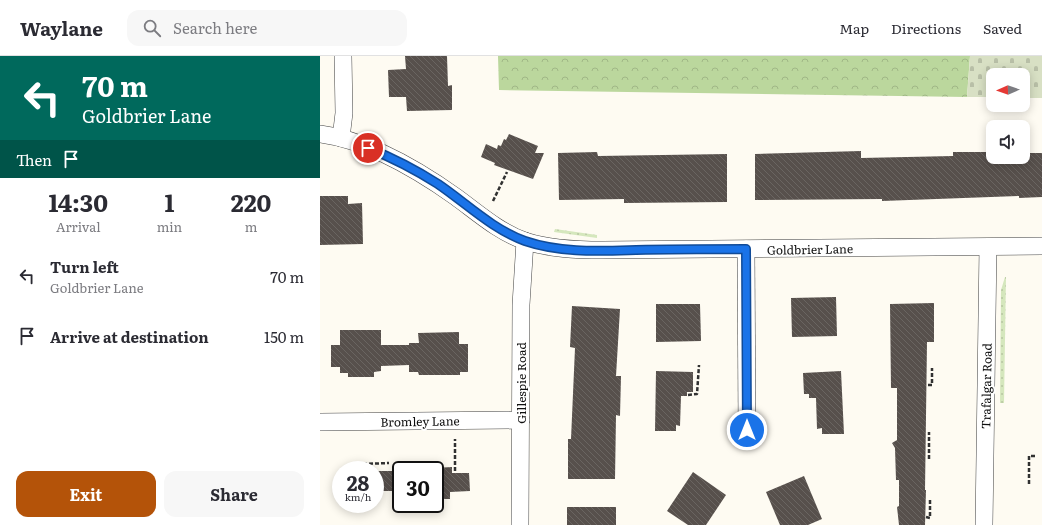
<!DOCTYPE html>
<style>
:root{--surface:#fff;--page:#f7f7f7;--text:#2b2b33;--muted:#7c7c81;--line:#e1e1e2;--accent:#b45309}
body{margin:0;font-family:Literata,serif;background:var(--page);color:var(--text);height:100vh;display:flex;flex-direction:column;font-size:15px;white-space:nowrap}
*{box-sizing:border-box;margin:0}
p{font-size:13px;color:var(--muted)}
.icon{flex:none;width:22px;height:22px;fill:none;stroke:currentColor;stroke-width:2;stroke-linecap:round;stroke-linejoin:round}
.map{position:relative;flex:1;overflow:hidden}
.sheet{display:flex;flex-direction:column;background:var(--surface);width:320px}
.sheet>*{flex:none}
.top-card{background:#00695c;color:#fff;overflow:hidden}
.needle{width:26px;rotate:268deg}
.controls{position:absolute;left:666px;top:12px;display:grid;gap:8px}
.controls a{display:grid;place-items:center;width:44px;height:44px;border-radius:8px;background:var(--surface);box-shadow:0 2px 10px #0003;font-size:20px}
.speed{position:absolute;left:12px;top:405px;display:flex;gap:8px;font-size:20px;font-weight:700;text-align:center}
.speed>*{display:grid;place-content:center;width:52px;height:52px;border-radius:50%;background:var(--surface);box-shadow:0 2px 10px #0003;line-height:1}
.speed small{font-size:10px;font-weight:400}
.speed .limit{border:2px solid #111;border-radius:6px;background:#fff;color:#111}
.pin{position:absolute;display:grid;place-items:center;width:34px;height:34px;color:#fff;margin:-17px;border:2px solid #fff;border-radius:50%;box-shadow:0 1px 4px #0007}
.me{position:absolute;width:44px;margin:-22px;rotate:0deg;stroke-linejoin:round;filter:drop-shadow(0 0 3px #0008)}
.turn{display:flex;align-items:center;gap:14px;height:84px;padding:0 16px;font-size:18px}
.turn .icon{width:52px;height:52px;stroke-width:2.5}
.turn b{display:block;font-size:28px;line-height:34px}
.then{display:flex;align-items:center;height:38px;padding:0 16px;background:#0003;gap:8px;font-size:15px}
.eta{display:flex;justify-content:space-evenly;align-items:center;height:68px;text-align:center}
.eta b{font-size:24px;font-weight:700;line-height:28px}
.action{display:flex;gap:8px;margin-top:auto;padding:8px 16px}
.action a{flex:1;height:46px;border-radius:12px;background:var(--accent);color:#fff;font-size:16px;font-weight:700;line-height:46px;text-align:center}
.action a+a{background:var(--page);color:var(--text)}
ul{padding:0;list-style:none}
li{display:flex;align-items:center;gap:12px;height:60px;padding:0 16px}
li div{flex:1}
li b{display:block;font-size:15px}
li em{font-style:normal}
header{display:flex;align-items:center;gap:24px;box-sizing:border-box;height:56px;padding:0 20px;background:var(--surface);border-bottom:1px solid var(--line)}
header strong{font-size:19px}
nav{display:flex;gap:22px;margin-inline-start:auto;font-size:14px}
.search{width:280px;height:36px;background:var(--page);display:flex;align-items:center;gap:10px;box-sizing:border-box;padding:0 14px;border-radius:12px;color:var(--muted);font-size:15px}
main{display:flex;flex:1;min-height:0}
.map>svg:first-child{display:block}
.grass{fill:url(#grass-dots)}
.forest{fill:url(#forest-crowns)}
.cemetery{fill:url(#cemetery-stones)}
.building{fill:url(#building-back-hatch)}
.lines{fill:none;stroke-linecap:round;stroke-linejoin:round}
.minor-casing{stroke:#424242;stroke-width:18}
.path{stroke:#313131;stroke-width:2.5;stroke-dasharray:4 2;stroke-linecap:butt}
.minor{stroke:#fff;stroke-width:17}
.route-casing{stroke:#114b97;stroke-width:10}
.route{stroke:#1a73e8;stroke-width:7}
.labels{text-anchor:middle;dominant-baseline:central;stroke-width:4;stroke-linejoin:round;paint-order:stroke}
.street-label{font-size:12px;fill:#0f0f0f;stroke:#fff}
</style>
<header>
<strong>Waylane</strong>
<div class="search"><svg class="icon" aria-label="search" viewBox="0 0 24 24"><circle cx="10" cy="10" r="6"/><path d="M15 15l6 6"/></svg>Search here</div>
<nav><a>Map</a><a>Directions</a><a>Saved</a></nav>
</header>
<main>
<section class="sheet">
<div class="top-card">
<div class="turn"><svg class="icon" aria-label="left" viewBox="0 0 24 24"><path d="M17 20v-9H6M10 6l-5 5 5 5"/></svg><div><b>70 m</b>Goldbrier Lane</div></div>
<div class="then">Then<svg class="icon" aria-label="arrive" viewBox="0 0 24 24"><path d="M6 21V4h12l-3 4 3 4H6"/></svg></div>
</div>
<div class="eta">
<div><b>14:30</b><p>Arrival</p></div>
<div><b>1</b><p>min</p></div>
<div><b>220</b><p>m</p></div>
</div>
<ul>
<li><svg class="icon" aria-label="left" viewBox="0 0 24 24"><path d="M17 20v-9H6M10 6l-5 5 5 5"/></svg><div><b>Turn left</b><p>Goldbrier Lane</p></div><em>70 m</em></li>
<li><svg class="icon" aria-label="arrive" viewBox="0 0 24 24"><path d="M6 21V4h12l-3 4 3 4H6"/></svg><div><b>Arrive at destination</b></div><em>150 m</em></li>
</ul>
<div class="action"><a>Exit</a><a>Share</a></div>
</section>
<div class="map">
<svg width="722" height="469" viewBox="0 0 722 469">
<defs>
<pattern id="grass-dots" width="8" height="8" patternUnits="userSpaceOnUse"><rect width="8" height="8" fill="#d5e7bd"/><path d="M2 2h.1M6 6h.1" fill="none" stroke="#b6c5a1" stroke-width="1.8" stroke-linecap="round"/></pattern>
<pattern id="forest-crowns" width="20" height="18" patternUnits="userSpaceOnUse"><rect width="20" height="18" fill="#bbd79d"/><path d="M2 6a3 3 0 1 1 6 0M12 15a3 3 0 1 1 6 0" fill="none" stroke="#a0b786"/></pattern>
<pattern id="cemetery-stones" width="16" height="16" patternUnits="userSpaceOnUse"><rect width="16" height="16" fill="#d8e0c4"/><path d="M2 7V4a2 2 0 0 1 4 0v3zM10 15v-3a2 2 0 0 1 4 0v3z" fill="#b8bfa7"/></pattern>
<pattern id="building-back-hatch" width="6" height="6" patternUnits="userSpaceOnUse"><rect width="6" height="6" fill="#57504c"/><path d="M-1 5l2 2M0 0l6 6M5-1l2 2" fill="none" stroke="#6a6561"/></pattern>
</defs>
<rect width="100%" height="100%" fill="#fefbf2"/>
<g class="grass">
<polygon points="235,173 277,179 277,182 234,176"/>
<polygon points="685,221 686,221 684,347 680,347 681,234"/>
</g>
<polygon class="forest" points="178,0 650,0 647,41 179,34"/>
<polygon class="cemetery" points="650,0 722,0 722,42 703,42 703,19 673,19 673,41 647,41"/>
<g class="building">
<polygon points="85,0 127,0 128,30 132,29 132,54 87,55 86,41 69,41 68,14 86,13"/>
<polygon points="189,78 218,90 215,97 224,97 213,123 174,109 175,107 161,101 166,88 177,93 178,89 181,90 184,83 186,84"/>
<polygon points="541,95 541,102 633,100 633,96 671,96 671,101 703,101 703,97 722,97 722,141 699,142 699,140 562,145 562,143 435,144 435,98"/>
<polygon points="277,96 278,100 407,98 407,146 304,147 304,143 239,144 238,97"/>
<polygon points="0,140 28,140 28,148 42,147 43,188 0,189"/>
<polygon points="516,241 517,280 472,281 471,242"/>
<polygon points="614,247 614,286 607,286 605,434 606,434 605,469 579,469 577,451 579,450 579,424 576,424 575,392 572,387 577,384 577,332 571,332 570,248"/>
<polygon points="336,248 380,248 381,285 336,286"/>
<polygon points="252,250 300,253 296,320 301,320 300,360 296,359 295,423 248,423 248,383 251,383 255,292 250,291"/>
<polygon points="20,274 61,274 61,289 89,289 89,287 99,287 98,277 139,276 139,288 148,288 148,316 140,316 140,319 99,319 98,316 89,316 89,309 61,310 61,315 54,316 54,321 28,321 28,317 20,317 20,311 11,311 11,289 20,289"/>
<polygon points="336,315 373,316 373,336 367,336 367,340 361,340 360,370 356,369 356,375 335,375"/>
<polygon points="521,315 524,378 502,378 502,372 497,373 496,342 489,342 489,338 484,338 483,317"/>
<polygon points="132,411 132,417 149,417 150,435 130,436 130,443 115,443 115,412"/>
<polygon points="55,415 78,415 79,435 55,435"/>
<polygon points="373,416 406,439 386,469 368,469 347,455"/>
<polygon points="484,420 502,463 488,469 460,469 446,436"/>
<rect x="247" y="451" width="49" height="18"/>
</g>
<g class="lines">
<defs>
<g id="minor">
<path d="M0 78C47 84 98 114 136 141 158 157 179 176 205 185 230 193 257 194 283 194L722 190"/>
<polyline points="21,82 24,57 23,0"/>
<polyline points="426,193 427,374"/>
<polyline points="0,366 201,364"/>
<polyline points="200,469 201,249 205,185"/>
<polyline points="664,469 668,191"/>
</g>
</defs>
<use href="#minor" class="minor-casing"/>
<g class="path">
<polyline points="173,145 187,116"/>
<polyline points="608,329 612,329 612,312"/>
<polyline points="368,339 377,338 379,309"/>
<polyline points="609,403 609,376"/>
<polyline points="43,408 69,407"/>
<polyline points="135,415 135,383"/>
<polyline points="709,428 709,400 716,400"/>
<polyline points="606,461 610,462 610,443"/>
</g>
<use href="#minor" class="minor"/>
</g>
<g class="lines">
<defs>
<path id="route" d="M48 92C73 102 96 114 118 128 146 147 172 173 205 185 240 197 279 195 316 194 353 193 389 193 426 193L427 374"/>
</defs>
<use href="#route" class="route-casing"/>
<use href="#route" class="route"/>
</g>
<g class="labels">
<g class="street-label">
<text transform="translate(490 193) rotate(-1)">Goldbrier Lane</text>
<text transform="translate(201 327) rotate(-90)">Gillespie Road</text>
<text transform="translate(666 330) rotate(-89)">Trafalgar Road</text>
<text transform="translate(100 365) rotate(-1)">Bromley Lane</text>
</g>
</g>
</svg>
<div class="controls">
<a><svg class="needle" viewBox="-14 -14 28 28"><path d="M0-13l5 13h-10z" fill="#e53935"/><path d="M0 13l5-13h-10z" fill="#7c7c81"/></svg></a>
<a><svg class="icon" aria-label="sound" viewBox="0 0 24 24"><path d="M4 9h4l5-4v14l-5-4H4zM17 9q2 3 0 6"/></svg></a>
</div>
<div class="speed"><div>28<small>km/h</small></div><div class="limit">30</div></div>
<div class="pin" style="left:48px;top:92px;background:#d93025"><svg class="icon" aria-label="arrive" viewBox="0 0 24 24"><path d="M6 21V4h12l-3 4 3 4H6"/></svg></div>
<svg class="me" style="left:427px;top:374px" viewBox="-20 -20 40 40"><circle r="17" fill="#1a73e8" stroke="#fff" stroke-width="3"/><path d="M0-11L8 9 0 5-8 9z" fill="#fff"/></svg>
</div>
</main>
